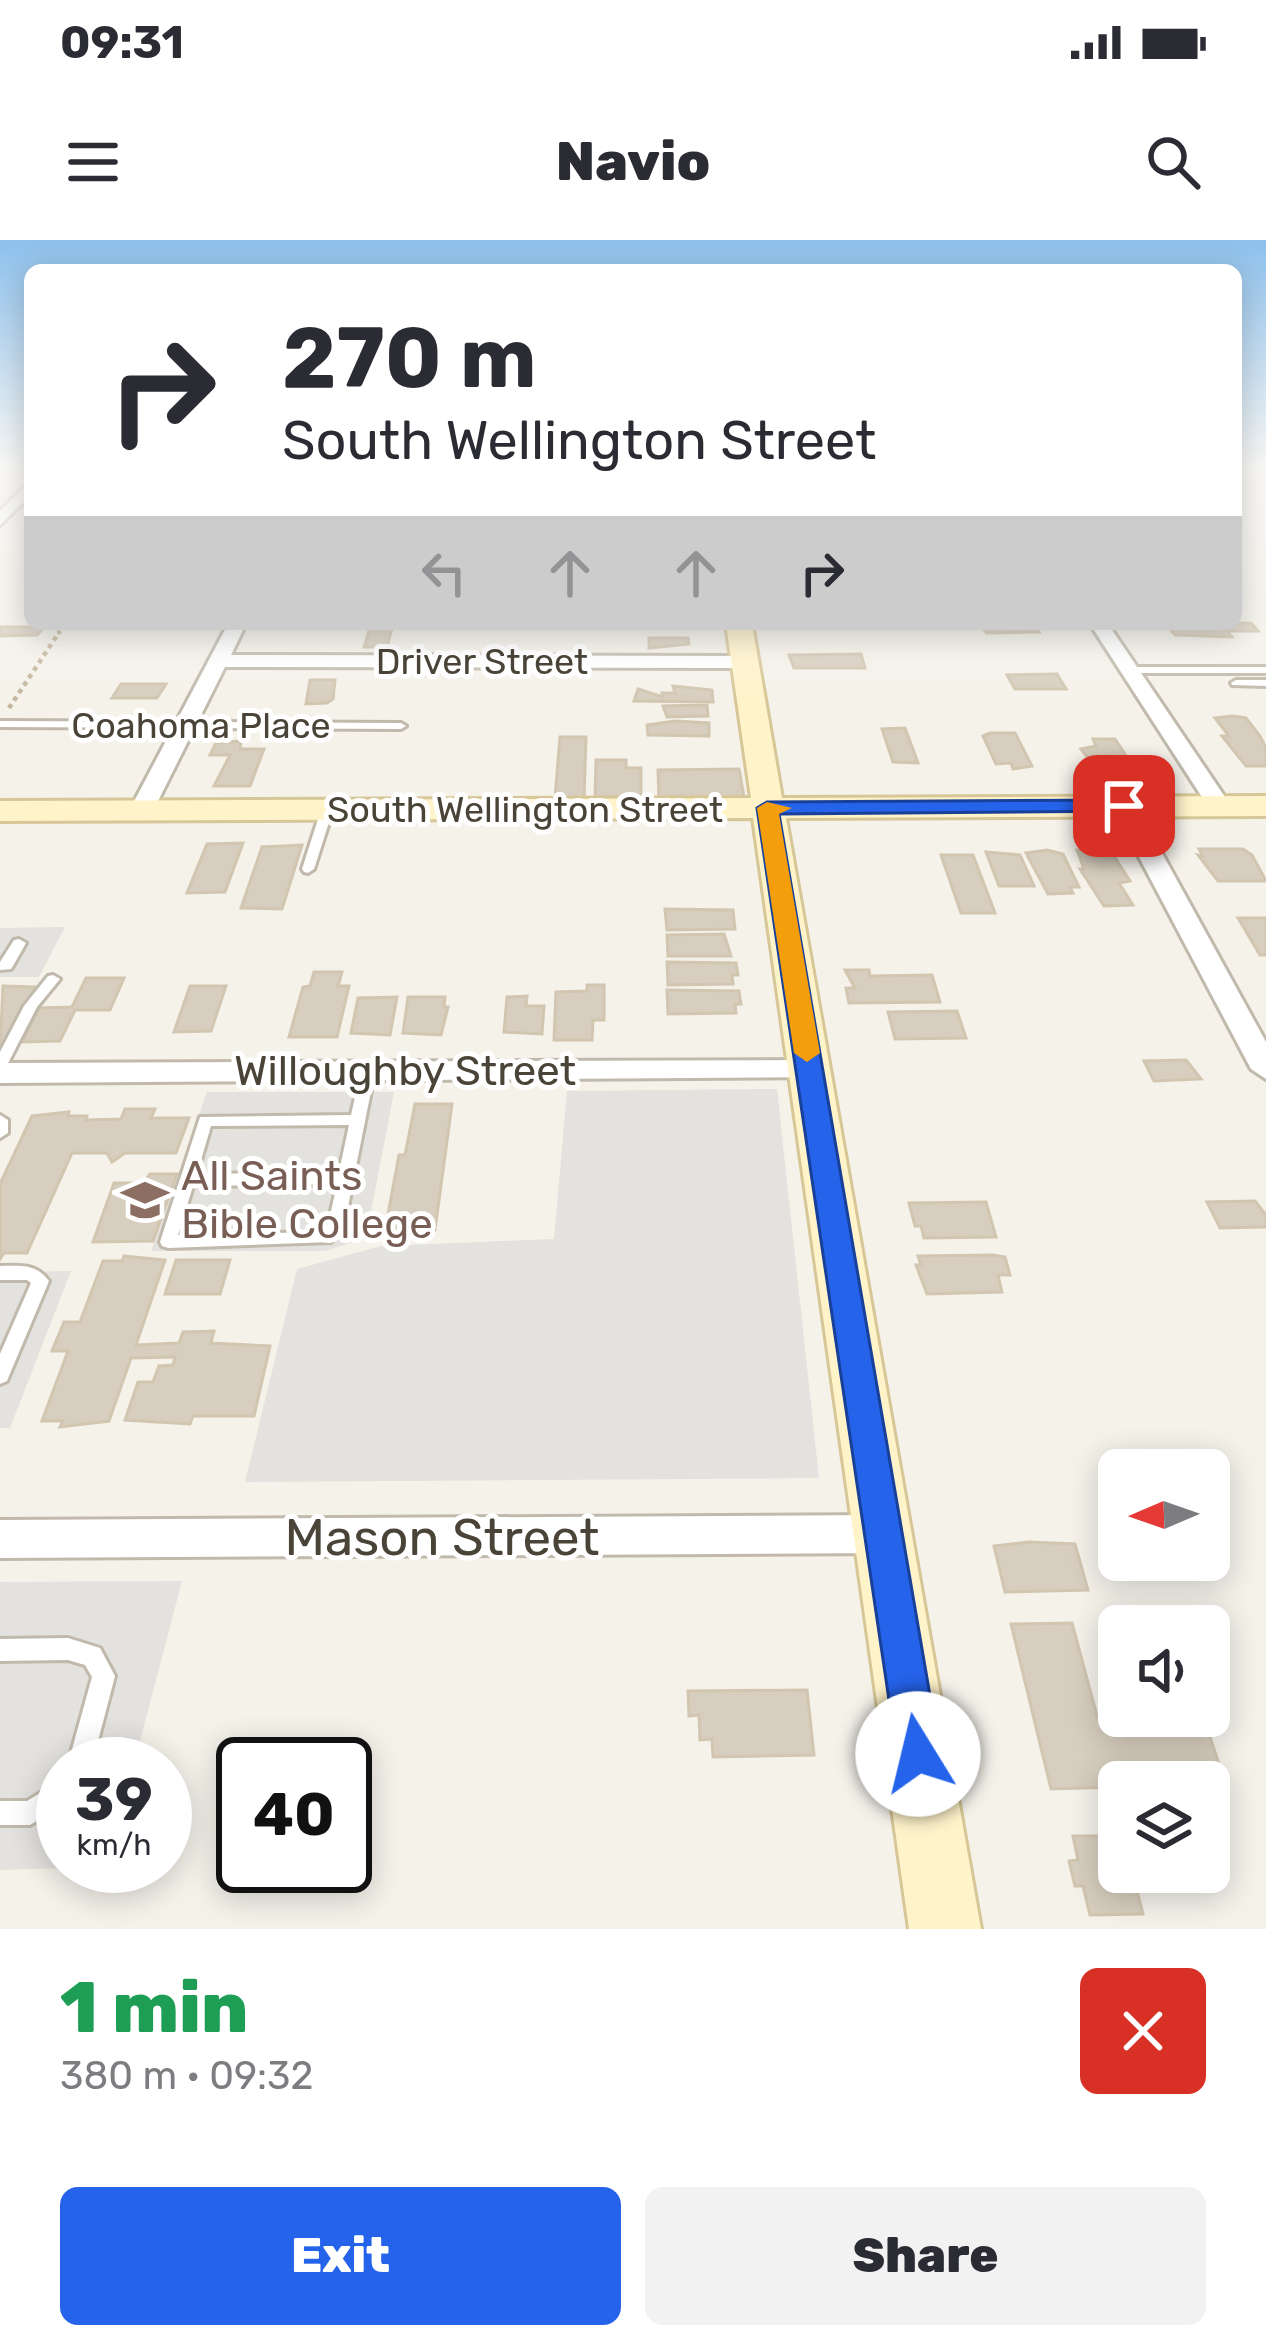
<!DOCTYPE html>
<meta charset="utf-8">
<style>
:root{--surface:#fff;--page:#f2f2f3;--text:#2b2b33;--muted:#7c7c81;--accent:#2563eb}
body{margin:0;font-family:Rubik,sans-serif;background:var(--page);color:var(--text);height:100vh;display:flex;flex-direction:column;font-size:45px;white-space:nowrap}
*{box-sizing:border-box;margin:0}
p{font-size:39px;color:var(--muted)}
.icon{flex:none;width:66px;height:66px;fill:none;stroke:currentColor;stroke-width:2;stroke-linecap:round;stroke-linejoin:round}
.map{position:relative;height:1689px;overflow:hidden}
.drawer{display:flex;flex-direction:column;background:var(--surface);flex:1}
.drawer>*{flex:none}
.guide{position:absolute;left:24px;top:24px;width:1218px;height:366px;border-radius:18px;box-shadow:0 6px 30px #0003;background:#fff;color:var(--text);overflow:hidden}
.needle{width:78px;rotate:268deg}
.tools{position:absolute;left:1098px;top:1209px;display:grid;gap:24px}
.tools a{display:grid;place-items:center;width:132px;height:132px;border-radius:18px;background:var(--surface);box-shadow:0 6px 30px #0003;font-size:60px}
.speed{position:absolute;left:36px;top:1497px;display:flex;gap:24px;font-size:60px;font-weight:700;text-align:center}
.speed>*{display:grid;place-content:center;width:156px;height:156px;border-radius:50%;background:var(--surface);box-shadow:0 6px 30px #0003;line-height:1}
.speed small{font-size:30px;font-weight:400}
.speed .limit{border:6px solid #111;border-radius:18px;background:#fff;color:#111}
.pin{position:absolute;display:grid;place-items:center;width:102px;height:102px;color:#fff;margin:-51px;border-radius:24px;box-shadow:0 6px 18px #0006}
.me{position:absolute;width:132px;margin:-66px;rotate:351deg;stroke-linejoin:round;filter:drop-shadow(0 0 9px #0008)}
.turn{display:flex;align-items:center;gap:42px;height:252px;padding:0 60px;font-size:54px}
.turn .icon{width:156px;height:156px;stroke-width:2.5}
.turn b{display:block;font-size:84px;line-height:102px}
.lanes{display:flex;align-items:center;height:114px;padding:0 60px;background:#0003;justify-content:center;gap:60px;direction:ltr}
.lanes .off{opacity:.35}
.round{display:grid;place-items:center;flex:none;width:126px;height:126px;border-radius:18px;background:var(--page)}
.summary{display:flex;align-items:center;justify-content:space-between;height:204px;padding:0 60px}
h1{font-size:72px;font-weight:800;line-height:90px;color:#1e9e55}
.button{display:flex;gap:24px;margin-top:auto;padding:24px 60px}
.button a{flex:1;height:138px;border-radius:18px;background:var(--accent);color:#fff;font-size:48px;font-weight:800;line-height:138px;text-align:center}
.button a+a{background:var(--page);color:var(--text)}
.status{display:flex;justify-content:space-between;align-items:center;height:84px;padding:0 60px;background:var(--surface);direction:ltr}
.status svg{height:33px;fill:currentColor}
header{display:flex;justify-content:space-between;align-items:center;height:156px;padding:0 60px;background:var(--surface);font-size:54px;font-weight:800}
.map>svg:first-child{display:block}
.parking{fill:#e4e2de}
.building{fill:#d7cebf;stroke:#d2c6b1;stroke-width:3}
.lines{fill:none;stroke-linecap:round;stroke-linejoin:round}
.lane-casing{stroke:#c1baac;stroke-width:6}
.street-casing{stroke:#c1baac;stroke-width:6}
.secondary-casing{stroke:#d7c798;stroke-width:6}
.path-far1{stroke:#c4b69c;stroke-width:3;stroke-dasharray:3 3;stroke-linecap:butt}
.path{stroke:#c4b69c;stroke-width:4.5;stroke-dasharray:4.5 4.5;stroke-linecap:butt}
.lane{fill:#fff;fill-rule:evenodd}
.street{fill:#fff;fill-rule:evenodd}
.secondary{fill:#fff3ca;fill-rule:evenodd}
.route{fill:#2563eb;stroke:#184099;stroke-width:3}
.slow{fill:#f59e0b}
.labels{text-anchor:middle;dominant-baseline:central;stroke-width:10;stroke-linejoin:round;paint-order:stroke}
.far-street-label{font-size:36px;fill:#4a4337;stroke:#fff}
.street-label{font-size:42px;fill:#4a4337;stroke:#fff}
.education-label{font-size:42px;fill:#785e54;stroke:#fff;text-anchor:start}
.near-street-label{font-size:51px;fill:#4a4337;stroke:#fff}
</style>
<div class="status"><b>09:31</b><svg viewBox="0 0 49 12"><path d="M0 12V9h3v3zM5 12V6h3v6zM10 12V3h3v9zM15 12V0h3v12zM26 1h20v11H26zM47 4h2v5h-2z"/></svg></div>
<header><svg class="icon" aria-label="menu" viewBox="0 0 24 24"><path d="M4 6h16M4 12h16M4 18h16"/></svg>Navio<svg class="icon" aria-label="search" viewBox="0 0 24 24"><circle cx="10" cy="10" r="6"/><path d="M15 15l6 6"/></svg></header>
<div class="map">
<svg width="1266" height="1689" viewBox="0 0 1266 1689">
<rect width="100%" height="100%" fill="#f5f2ea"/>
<g class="parking">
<polygon points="65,687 39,737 0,737 0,688"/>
<polygon points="777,849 819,1238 245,1242 297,1029 381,1006 554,999 567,851"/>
<polygon points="207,852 394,852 366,998 325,1011 151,1011"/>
<polygon points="71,1031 10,1188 0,1188 0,1032"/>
<polygon points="182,1341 134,1524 63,1524 63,1626 106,1627 0,1630 0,1342"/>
</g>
<g class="building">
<polygon points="1251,383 1258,391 1227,391 1232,397 1175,395 1166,384"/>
<polygon points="978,384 1034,384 1039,392 987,393"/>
<polygon points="0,387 44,387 37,395 0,396"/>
<polygon points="370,388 392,388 387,407 364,407"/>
<polygon points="649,398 688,398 689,404 649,408"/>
<polygon points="861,414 865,428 794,428 789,415"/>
<polygon points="1057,434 1066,449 1015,449 1007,435"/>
<polygon points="310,440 335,440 333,459 327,463 306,464"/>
<polygon points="121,444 166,444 157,458 112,458"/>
<polygon points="673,446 712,450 713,462 634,461 638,449 663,457 662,453 675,453"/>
<polygon points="707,465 708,476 667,477 663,466"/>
<polygon points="1233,476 1246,478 1260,496 1266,508 1266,526 1246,526 1222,496 1229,496 1215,478"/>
<polygon points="675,481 709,483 709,496 648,495 647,485"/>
<polygon points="905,488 918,523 893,522 882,489"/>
<polygon points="990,493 1015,493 1032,526 1013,529 1011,523 996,524 983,496"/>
<polygon points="560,497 586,497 584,558 555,558"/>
<polygon points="1093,499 1115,499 1132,525 1094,526 1081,509 1096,506"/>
<polygon points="241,501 240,509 264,509 250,546 214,546 230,515 210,515 216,503"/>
<polygon points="596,520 626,520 626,528 641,528 641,557 595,557"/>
<polygon points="739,529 744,557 659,558 658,530"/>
<polygon points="243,603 225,652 187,653 207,604"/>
<polygon points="302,605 282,669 241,668 262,607"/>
<polygon points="1199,609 1243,609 1252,615 1266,641 1218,641 1198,615 1203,616"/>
<polygon points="1047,610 1063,614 1079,647 1070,647 1073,653 1048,654 1026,613"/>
<polygon points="1077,610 1110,610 1130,641 1119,643 1133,665 1104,666 1080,629 1084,629"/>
<polygon points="986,612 1020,615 1034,646 999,646"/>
<polygon points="941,615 973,615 995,673 961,673"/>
<polygon points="665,669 733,670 735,689 667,690"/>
<polygon points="1238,678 1266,678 1266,715 1260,715"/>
<polygon points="724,694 731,716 668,716 667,695"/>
<polygon points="667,722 736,723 738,735 732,735 733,744 668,745"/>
<polygon points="845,730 869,730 870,736 932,735 940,762 849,763 846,748 855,748"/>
<polygon points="314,732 342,732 338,746 349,746 337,797 289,797 303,747 310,746"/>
<polygon points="86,738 124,738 110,770 75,770 60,801 22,802 39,768 72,767"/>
<polygon points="587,745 604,745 604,780 593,780 592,800 554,800 556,752 587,751"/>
<polygon points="3,746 35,747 31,755 35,756 27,760 0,811"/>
<polygon points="190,746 226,746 211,791 174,792"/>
<polygon points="667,750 739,751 741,764 735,764 736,773 668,774"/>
<polygon points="527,756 526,766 544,766 542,794 504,792 507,757"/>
<polygon points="397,757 390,795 351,793 358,758"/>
<polygon points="408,757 445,757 444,767 448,767 441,795 403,793"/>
<polygon points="957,771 966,798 895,799 888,772"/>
<polygon points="1186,820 1201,839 1154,841 1144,821"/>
<polygon points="415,864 452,864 435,990 385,990 399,915 405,915"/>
<polygon points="125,869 155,869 151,878 189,878 176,913 125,913 112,922 107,913 72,913 27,1013 4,1013 0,1019 0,944 32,876 69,872 68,876 87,876 86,880 121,879"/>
<polygon points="150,934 177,934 153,1001 93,1002 114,943 143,943"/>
<polygon points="1255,961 1266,975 1266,987 1220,988 1207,962"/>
<polygon points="986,962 996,997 924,998 921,986 915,986 909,963"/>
<polygon points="993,1015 1005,1017 1010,1035 998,1035 1002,1052 927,1054 916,1025 921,1025 918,1016"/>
<polygon points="124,1016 165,1020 136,1105 179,1103 183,1092 214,1091 211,1103 270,1106 254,1176 193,1176 190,1184 125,1180 138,1142 153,1142 159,1126 173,1125 175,1117 131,1118 109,1181 60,1187 63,1181 42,1181 68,1111 52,1111 64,1082 80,1082 103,1021 122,1021"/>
<polygon points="176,1020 230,1020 220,1054 165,1054"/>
<polygon points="1029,1302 1075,1304 1088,1350 1005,1352 994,1306"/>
<polygon points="1072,1383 1097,1476 1203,1476 1226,1545 1119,1542 1119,1547 1051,1549 1011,1384"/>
<polygon points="807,1450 814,1515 713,1517 712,1499 700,1500 699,1475 689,1476 688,1451"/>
<polygon points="1109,1593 1119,1593 1119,1632 1132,1632 1143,1674 1090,1675 1083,1646 1075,1646 1069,1621 1078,1620 1073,1596 1110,1596"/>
</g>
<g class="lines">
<defs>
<g id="lane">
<polygon points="1266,427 1266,433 1129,433 1124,430 1129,427"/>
<polygon points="1236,440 1266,440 1266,446 1232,445 1231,443"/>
<polygon points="0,481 401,483 406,486 401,489 0,487"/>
<polygon points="327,567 333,570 314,629 308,633 304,632 302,629 321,570"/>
<polygon points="19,699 26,703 13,726 11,729 0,730 0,722 14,700"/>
<polygon points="53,735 60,739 37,767 5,829 0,831 0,812 24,766 48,736"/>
<path d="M368 826 375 831 344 987 331 1002 168 1008 162 1006 160 1002 200 877 351 875 361 831ZM349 885 339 932 197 934 211 886ZM337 944 328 985 321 992 178 995 193 946Z"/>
<polygon points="0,875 8,880 8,893 0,898"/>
<path d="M0 1026C20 1026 36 1023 49 1041L9 1136 7 1141 0 1144V1114L31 1043 27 1040H0Z"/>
<polygon points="68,1398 100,1408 115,1436 92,1524 68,1524 92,1437 85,1425 68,1420 0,1421 0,1399"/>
<polygon points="63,1539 63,1565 30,1585 0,1585 0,1561 27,1561"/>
</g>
<g id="street">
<polygon points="30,242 30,256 0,285 0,271"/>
<polygon points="228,384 246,384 231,415 745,416 755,422 745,428 225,427 153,571 141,578 133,576 129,571"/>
<polygon points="1090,384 1108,384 1231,566 1227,571 1211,571"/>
<polygon points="1124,559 1136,566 1266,802 1266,839 1251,829 1112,566"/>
<polygon points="810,820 820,823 825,830 820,837 0,843 0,823"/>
<polygon points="885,1275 900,1281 906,1294 900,1307 885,1313 0,1318 0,1280"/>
</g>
<polygon id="secondary" points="726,384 752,384 782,558 1266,556 1266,576 786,578 981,1689 909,1689 753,578 0,581 0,561 751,558"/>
</defs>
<use href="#lane" class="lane-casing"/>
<use href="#street" class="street-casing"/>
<use href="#secondary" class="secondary-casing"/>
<polyline class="path-far1" points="58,394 65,384"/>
<polyline class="path" points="9,468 60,391"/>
<use href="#lane" class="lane"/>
<use href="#street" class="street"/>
<use href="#secondary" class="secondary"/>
</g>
<linearGradient id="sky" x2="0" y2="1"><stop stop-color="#8dc0ec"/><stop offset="0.49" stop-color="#faf9f6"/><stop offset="1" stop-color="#faf9f6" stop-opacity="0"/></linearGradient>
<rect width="1266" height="463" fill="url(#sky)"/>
<polygon class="route" points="1124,560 1131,562 1131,571 779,574 940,1514 933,1529 918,1535 903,1529 897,1514 757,568 767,562"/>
<polygon class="slow" points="767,562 792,568 779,574 820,813 807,822 794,813 757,568"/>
<defs>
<symbol id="school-bare" viewBox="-9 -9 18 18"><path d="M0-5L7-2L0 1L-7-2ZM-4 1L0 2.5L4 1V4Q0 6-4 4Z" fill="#8d6e63" stroke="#fff" stroke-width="2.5" paint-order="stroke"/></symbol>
</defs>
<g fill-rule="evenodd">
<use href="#school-bare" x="112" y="927" width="66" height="66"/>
</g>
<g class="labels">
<g class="far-street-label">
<text x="482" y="421">Driver Street</text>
<text x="201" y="485">Coahoma Place</text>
<text x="525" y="569">South Wellington Street</text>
</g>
<g class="street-label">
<text x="405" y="831">Willoughby Street</text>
</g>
<g class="education-label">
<text x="181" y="936">All Saints<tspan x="181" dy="48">Bible College</tspan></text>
</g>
<g class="near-street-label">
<text x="442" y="1297">Mason Street</text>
</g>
</g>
</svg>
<div class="tools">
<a><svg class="needle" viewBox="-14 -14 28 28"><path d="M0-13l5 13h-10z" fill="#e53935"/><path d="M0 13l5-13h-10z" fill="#7c7c81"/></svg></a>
<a><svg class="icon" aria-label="sound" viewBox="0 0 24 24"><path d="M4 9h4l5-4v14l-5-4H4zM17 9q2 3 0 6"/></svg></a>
<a><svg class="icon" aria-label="layers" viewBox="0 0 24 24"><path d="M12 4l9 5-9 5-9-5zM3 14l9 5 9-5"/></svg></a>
</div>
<div class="speed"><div>39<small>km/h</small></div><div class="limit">40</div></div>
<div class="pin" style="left:1124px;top:566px;background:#d93025"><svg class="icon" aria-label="arrive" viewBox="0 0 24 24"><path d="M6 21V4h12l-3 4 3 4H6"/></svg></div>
<svg class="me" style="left:918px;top:1514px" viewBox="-20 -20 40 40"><circle r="19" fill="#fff"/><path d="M0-13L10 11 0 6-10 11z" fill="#2563eb"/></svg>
<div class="guide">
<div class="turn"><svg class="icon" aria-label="right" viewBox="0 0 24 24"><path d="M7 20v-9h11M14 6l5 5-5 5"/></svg><div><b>270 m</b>South Wellington Street</div></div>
<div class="lanes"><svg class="icon off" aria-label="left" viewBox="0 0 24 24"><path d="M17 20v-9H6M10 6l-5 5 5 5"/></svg><svg class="icon off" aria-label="ahead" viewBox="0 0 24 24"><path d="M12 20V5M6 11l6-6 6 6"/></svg><svg class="icon off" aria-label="ahead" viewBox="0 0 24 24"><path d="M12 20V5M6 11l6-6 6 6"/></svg><svg class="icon" aria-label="right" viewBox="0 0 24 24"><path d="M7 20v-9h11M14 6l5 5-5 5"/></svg></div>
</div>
</div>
<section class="drawer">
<div class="summary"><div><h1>1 min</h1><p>380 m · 09:32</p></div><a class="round" style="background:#d93025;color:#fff"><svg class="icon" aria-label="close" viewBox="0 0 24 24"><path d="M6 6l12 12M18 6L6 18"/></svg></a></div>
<div class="button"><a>Exit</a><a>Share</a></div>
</section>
